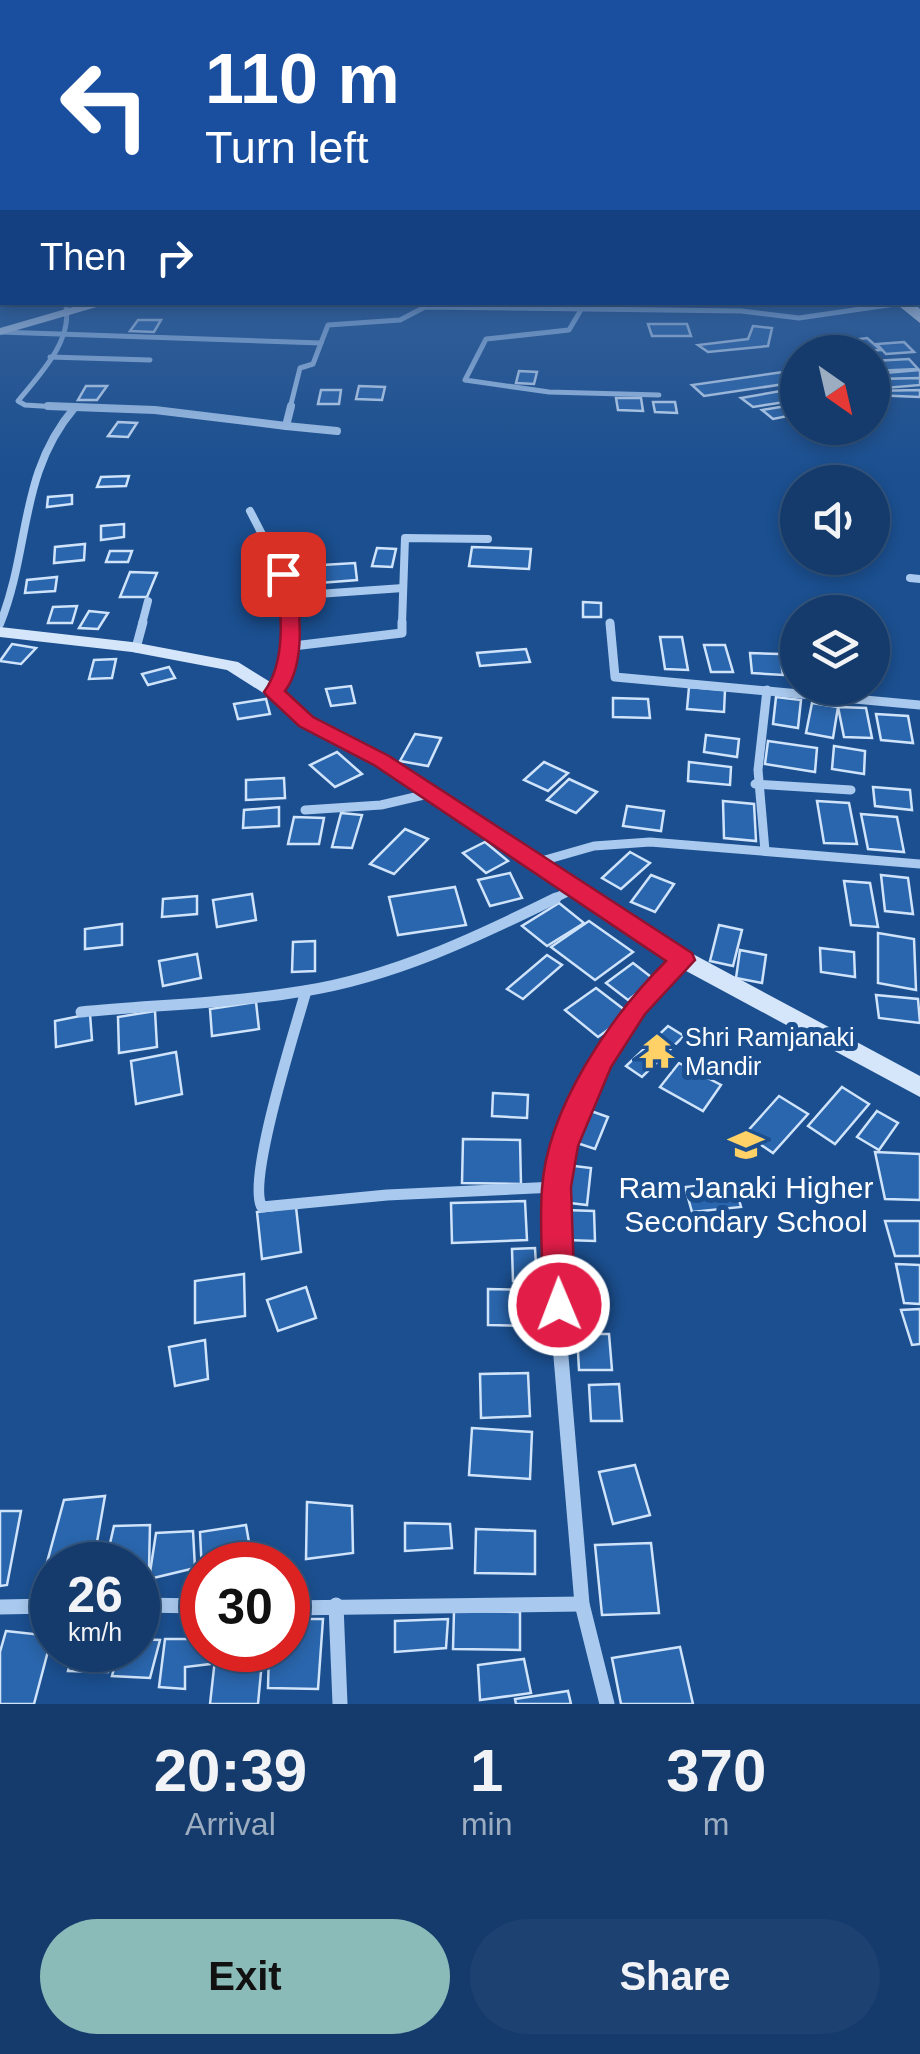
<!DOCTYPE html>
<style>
:root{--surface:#143b6b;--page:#1d4271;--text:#f1f3f6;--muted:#9dadc1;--line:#33557e;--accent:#8bbbb9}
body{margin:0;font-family:Helvetica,sans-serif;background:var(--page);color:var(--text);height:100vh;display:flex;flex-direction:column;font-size:38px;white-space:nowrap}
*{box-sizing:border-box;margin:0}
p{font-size:32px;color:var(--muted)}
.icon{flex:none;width:55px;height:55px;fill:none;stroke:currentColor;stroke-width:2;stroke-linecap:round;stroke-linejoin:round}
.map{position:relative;height:1704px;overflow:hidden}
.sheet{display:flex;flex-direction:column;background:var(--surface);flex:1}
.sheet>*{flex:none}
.banner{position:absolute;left:0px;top:0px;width:920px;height:305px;box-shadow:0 5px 15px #0003,0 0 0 2px var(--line);background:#1a4fa0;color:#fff;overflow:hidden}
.needle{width:65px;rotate:146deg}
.controls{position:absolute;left:780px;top:335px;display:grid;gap:20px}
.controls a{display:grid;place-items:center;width:110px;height:110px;border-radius:50%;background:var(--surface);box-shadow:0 5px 15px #0003,0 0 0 2px var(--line);font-size:50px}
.speed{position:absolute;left:30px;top:1542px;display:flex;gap:20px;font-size:50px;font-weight:700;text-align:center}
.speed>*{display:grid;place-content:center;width:130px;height:130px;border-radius:50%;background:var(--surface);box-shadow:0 5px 15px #0003,0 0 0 2px var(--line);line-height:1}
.speed small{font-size:25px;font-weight:400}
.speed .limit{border:15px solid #d22;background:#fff;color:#111}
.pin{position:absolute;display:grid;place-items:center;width:85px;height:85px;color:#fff;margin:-42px;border-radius:20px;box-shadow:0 5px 15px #0006}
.me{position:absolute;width:110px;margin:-55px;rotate:359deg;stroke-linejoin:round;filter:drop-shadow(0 0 8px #0008)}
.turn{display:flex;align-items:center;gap:35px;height:210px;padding:0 40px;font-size:45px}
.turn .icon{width:130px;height:130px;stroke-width:2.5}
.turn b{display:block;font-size:70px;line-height:85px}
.then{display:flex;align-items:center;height:95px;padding:0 40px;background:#0003;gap:20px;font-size:38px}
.eta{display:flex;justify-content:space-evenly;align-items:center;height:170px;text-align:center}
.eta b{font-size:60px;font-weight:700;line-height:70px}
.primary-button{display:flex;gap:20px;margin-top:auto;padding:20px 40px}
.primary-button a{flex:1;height:115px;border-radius:60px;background:var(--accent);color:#111;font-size:40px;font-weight:700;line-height:115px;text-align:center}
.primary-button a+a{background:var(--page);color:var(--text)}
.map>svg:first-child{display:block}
.building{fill:#2a66ad;stroke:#cfe3fa;stroke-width:2.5}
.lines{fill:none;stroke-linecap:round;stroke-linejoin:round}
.street-far4{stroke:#a9c9ee;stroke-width:5}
.street-far3{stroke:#a9c9ee;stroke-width:8}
.street-far2{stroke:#a9c9ee;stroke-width:9}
.street-far1{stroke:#a9c9ee;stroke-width:11}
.street{stroke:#a9c9ee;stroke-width:15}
.secondary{fill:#d6e6fa;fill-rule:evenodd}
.highway{fill:#fff;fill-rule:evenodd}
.route{fill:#e11d48;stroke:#92132f;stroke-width:2.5}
.labels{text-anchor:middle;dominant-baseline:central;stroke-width:10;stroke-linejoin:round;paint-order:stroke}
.poi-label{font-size:25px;fill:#fff;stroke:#1b4f8f;text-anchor:start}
.near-poi-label{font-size:30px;fill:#fff;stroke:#1b4f8f}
</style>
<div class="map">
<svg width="920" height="1704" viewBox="0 0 920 1704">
<rect width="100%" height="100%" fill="#1b4f8f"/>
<g class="building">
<polygon points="138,320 161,320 154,332 130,331"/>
<polygon points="648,324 687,324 691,336 652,336"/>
<polygon points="753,326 772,328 768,346 708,352 698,345 748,339"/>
<polygon points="867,338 881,350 812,352 804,346"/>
<polygon points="904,342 914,352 886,354 877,344"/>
<polygon points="909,359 918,369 872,371 872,361"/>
<polygon points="920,370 920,378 891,380 884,373"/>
<polygon points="519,371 537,372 534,384 516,383"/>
<polygon points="790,371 798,377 798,382 704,396 692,385"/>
<polygon points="920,378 920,385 885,388 878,379"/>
<polygon points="86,386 107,386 97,400 78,400"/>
<polygon points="359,386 385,387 382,400 356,399"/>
<polygon points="798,388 798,400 753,407 741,398"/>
<polygon points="321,390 341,390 339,404 318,404"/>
<polygon points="920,390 920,397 872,395 872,391"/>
<polygon points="616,398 641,398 643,411 618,410"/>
<polygon points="653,402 675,402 677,413 655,412"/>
<polygon points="798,404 798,414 773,419 762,410"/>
<polygon points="118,422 137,423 128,437 108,436"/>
<polygon points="129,476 126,486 97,487 101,477"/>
<polygon points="72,495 72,504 47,507 48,497"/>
<polygon points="124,524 124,537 101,540 101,526"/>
<polygon points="85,544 84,560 54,563 55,547"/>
<polygon points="472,547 531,549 529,569 469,566"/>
<polygon points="377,548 396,549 392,567 372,566"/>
<polygon points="110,551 132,551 128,562 106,562"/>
<polygon points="355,563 357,580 307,584 306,566"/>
<polygon points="130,572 157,573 147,597 120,597"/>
<polygon points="57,577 55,591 25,593 27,580"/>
<polygon points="583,602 601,603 601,617 583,617"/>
<polygon points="77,606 72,623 48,623 53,607"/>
<polygon points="89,611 108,613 98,629 79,628"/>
<polygon points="660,637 682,637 688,670 665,669"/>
<polygon points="12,644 36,648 21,664 0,661"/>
<polygon points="704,645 725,645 733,672 711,672"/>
<polygon points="526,649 530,662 480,666 477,653"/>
<polygon points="750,653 780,654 783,675 752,673"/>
<polygon points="116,659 112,678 89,679 94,660"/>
<polygon points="169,667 175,678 148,685 142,674"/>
<polygon points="351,686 355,703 331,706 326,689"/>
<polygon points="689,687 725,690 724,712 687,709"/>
<polygon points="776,697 801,700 798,728 773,724"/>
<polygon points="613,698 648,699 650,718 613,717"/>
<polygon points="266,699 270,714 238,719 234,704"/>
<polygon points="812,703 838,707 833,738 806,733"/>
<polygon points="838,707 866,708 872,738 844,737"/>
<polygon points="876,714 908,716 913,743 881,740"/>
<polygon points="415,734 441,738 428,766 400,761"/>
<polygon points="706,735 739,739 737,757 704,752"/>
<polygon points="768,741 817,748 815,772 765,764"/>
<polygon points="834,746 865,751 864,774 832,769"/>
<polygon points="337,752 362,774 335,787 310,765"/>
<polygon points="544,762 568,773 548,791 524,780"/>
<polygon points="689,762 731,767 730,785 688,781"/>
<polygon points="284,778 285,798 246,800 246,780"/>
<polygon points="569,779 597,792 576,813 547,800"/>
<polygon points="873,787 910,790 912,810 875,806"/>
<polygon points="723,801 754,804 756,841 724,838"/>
<polygon points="817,801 849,803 857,844 824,843"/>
<polygon points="627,806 664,811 661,831 623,826"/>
<polygon points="279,807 279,826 243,828 244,810"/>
<polygon points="341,813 362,815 352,848 332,847"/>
<polygon points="861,814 897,817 904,852 868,849"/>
<polygon points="294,817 324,818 319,844 288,844"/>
<polygon points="405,829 428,839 394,874 370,864"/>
<polygon points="485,842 508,861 486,873 463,853"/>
<polygon points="630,852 650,863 621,889 602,878"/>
<polygon points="510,873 522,898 490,906 478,880"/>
<polygon points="651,875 674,884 655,912 631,902"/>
<polygon points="881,875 908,878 913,914 885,911"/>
<polygon points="844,881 870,883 878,927 851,925"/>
<polygon points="455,887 466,925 398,935 389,897"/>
<polygon points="252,894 256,920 217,927 213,900"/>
<polygon points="197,896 197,914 162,917 163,899"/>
<polygon points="559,903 584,923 547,946 522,926"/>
<polygon points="589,921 633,952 595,980 551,947"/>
<polygon points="122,924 122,945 85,949 85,929"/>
<polygon points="719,925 742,930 733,966 710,961"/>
<polygon points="878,933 914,939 916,990 878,983"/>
<polygon points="315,941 315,971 292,972 293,942"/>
<polygon points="820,948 854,952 855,977 821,972"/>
<polygon points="740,950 766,955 762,983 736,978"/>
<polygon points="197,954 201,978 163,986 159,961"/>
<polygon points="547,955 562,965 523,999 507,989"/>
<polygon points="633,963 655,980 628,1000 606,983"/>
<polygon points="596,988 630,1014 598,1037 565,1010"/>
<polygon points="876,995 918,999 920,1023 879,1018"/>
<polygon points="256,1002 259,1029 212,1036 210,1009"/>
<polygon points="155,1011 157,1047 119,1053 118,1017"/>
<polygon points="90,1014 92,1040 56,1047 55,1021"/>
<polygon points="668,1026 684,1036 642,1077 626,1066"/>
<polygon points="176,1052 182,1094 136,1104 131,1061"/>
<polygon points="679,1063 721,1085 703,1111 660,1087"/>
<polygon points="842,1087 869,1104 835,1144 808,1126"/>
<polygon points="493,1093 528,1095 527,1118 492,1116"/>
<polygon points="779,1096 808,1114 773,1153 745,1134"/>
<polygon points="588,1110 608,1117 595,1149 574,1142"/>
<polygon points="877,1111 898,1123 879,1150 857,1137"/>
<polygon points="463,1139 520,1140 521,1184 462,1183"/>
<polygon points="875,1152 920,1154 920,1200 885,1199"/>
<polygon points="566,1165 591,1168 587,1205 561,1202"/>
<polygon points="734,1182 741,1207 692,1212 685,1187"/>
<polygon points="525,1201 527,1240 452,1243 451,1203"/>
<polygon points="296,1207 301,1252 262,1259 257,1212"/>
<polygon points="565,1210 594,1211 595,1241 566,1240"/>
<polygon points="885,1221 920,1221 920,1256 895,1256"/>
<polygon points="535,1248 537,1281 513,1281 512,1249"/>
<polygon points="896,1264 920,1265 920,1304 904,1303"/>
<polygon points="244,1274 245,1316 195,1323 195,1281"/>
<polygon points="306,1287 316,1318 278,1331 267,1300"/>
<polygon points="488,1289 528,1290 529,1326 488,1325"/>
<polygon points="920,1309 920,1344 912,1345 901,1310"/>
<polygon points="577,1334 609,1334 612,1370 579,1370"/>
<polygon points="205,1340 208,1379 175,1386 169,1347"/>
<polygon points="528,1373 530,1416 481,1418 480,1374"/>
<polygon points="619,1384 622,1421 591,1421 589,1385"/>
<polygon points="472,1428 532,1432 530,1479 469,1475"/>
<polygon points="635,1465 650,1515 613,1524 599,1472"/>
<polygon points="105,1496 93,1565 46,1566 64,1500"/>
<polygon points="307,1502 352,1506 353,1553 306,1559"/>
<polygon points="0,1511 21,1511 7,1585 0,1586"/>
<polygon points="405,1523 450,1524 452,1548 405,1551"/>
<polygon points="150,1525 149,1569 105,1565 114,1526"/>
<polygon points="246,1525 253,1565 202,1565 202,1572 200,1532"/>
<polygon points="476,1529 535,1531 535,1574 475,1573"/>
<polygon points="193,1531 195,1568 149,1579 156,1533"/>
<polygon points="651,1543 659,1613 602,1615 595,1545"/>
<polygon points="454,1611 520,1612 520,1650 453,1649"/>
<polygon points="288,1619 323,1619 318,1689 268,1688 269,1650 288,1650"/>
<polygon points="448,1619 446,1648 395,1652 395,1621"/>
<polygon points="6,1631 52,1636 34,1704 0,1704 0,1652"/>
<polygon points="138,1639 160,1640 150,1678 112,1676 119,1650 138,1650"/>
<polygon points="165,1639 202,1639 202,1650 212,1650 210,1664 185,1667 185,1689 159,1687"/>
<polygon points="680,1647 693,1704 621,1704 612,1658"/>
<polygon points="73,1650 114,1650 108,1672 68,1671"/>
<polygon points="216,1650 263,1650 258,1704 210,1704"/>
<polygon points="524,1659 531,1693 480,1700 478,1665"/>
<polygon points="568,1691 571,1704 516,1704 515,1699"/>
</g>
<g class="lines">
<g class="street-far4">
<path d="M65 302C75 339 40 374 18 401L25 405 74 408"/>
<polyline points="582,308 569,330 486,339 465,380 549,392 659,395"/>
<polyline points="0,332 321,343 328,325 400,320 425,307 741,311 799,318 902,303"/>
<polyline points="50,357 150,360"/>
<polyline points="75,407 113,408"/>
<polyline points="290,408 300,368 313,364 321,343"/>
</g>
<g class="street-far3">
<polyline points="291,406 286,426 337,431"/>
<polyline points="75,407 155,410 286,426"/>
<polyline points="250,511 282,573 287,624"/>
<polyline points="910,578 920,579"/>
<polyline points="289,596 403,588"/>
<path d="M0 624C31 547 18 474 75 407L48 406"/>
<polyline points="142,624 148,601"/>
<polyline points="402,624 405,538 488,539"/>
</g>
<g class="street-far2">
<polyline points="610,623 615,677 920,705"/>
<polyline points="285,647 402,633 402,622"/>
<polyline points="136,648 143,622"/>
<polyline points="274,692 285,669 287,622"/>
<polyline points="755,784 851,790"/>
<polyline points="305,810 381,805 428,794"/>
<polyline points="765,851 758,770 767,690"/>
<polyline points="538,862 594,846 650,842 920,864"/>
<polyline points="551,900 574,889"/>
</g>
<g class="street-far1">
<path d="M306 991C296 1027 246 1182 262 1207L387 1195 556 1187"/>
<path d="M81 1012C155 1005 231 1003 304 991 393 977 477 937 556 898"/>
<path d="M558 1253C557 1231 554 1206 557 1184 568 1095 622 1021 683 959"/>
</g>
<g class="street">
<polyline points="558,1251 560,1345 582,1604 607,1704"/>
<polyline points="138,1605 202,1606"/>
<polyline points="336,1605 340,1704"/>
<polyline points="0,1607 52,1606"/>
<polyline points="288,1608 582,1604"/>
</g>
<g class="secondary">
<polygon points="90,302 114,302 0,335 0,328"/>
<polygon points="0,627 132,642 238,662 280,688 312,717 389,756 691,953 920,1076 920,1097 675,965 375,764 300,725 268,696 227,670 132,652 0,637"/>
</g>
<g class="highway">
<polygon points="918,283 920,284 920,295 918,294"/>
<polygon points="894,302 912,302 920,309 920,323"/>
</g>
</g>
<linearGradient id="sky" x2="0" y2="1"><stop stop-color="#0f2b4f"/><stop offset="0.5" stop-color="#39639b"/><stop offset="1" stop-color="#39639b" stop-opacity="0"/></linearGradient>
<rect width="920" height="477" fill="url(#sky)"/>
<path class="route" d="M283 569 292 574C301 608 306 663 285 691L313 717 389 756 692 953 695 960 645 1014 611 1067 578 1146 571 1187 575 1305 570 1316 559 1320 548 1316 544 1305C543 1267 539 1227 542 1189 547 1108 611 1016 666 961L374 765 299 726 267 696 264 692C286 662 283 610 274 574Z"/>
<defs>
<symbol id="temple-bare" viewBox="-9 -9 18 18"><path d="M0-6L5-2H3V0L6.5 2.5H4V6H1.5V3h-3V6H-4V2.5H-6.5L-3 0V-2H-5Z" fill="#ffd166" stroke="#1b4f8f" stroke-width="2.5" paint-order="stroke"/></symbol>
<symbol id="school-bare" viewBox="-9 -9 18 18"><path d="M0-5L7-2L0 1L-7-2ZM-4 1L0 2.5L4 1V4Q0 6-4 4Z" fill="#ffd166" stroke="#1b4f8f" stroke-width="2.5" paint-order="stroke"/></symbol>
</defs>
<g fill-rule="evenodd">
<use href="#temple-bare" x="632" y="1026" width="50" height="50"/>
<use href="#school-bare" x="721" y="1120" width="50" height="50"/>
</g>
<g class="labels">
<g class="poi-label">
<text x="685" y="1037">Shri Ramjanaki<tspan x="685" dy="29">Mandir</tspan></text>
</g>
<g class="near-poi-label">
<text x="746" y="1187">Ram Janaki Higher<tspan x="746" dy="34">Secondary School</tspan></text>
</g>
</g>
</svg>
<div class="controls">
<a><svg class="needle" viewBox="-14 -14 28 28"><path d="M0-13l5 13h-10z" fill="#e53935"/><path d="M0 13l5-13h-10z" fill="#9dadc1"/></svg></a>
<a><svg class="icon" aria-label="sound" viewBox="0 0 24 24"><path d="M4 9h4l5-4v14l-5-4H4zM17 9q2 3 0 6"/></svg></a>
<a><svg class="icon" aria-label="layers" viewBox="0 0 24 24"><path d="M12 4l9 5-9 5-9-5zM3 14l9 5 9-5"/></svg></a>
</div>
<div class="speed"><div>26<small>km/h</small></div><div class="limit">30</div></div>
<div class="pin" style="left:283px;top:574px;background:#d93025"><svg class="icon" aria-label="arrive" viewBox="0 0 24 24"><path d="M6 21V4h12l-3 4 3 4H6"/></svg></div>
<svg class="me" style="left:559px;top:1305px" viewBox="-20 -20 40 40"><circle r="17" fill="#e11d48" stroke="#fff" stroke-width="3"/><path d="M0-11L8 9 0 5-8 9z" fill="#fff"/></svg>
<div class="banner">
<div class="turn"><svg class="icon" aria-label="left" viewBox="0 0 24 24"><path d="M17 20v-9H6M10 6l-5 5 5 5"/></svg><div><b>110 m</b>Turn left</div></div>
<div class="then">Then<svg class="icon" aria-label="right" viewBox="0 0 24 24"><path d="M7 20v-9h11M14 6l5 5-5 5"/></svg></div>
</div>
</div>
<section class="sheet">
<div class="eta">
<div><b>20:39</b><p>Arrival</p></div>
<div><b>1</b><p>min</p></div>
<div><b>370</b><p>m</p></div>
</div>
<div class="primary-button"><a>Exit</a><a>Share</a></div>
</section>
